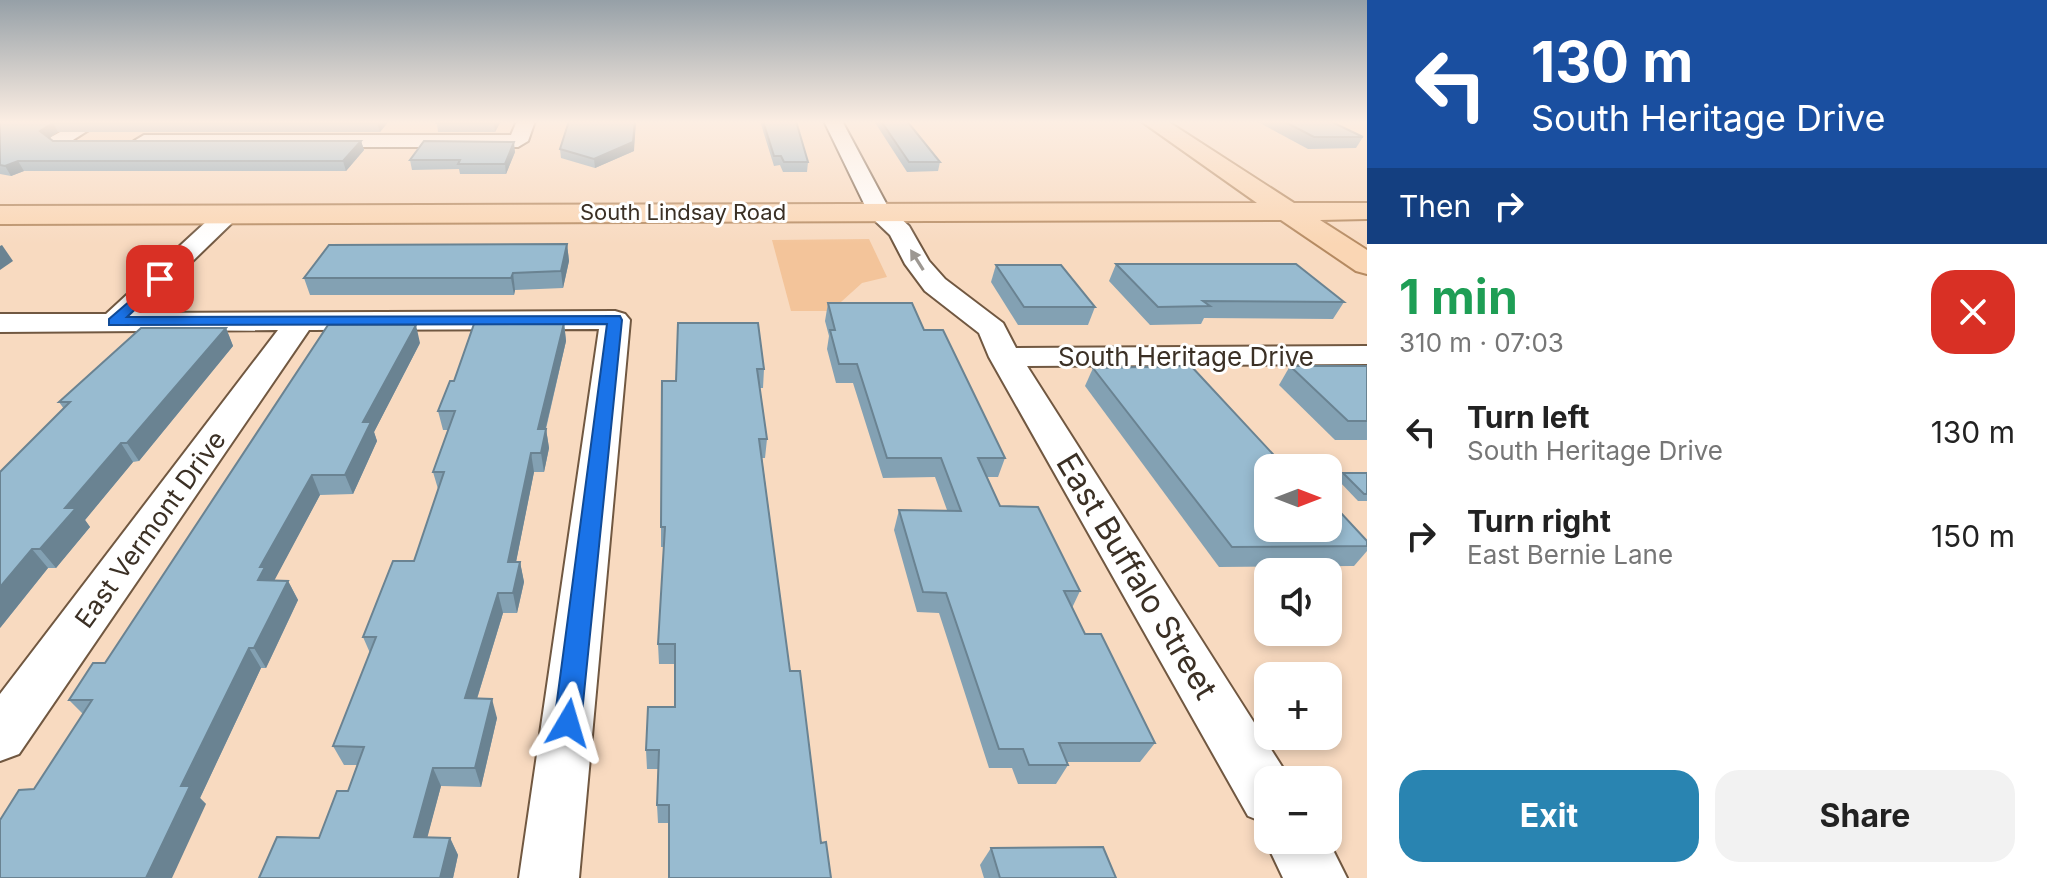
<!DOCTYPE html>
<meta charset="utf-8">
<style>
:root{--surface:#fff;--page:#f2f2f2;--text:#222;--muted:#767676;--accent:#2984b1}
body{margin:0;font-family:Inter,sans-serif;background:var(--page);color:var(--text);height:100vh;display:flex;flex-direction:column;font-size:30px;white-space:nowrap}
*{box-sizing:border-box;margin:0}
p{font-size:26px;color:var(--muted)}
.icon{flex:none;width:44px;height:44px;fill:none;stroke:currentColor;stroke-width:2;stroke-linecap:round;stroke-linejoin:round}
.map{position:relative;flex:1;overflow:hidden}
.sheet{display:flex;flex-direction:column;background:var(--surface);width:680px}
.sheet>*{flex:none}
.banner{background:#1a4fa0;color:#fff;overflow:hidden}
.needle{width:52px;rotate:90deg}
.controls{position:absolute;left:1254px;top:454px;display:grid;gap:16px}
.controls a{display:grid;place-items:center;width:88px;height:88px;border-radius:16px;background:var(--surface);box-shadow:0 4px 12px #0003;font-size:40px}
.pin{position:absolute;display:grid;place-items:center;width:68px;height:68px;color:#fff;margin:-34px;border-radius:16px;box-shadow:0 4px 12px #0006}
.me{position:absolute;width:88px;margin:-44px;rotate:7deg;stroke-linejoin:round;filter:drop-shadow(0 0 6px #0008)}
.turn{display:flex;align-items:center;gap:28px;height:168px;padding:0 32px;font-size:36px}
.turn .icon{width:104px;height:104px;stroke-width:2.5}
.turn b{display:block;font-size:56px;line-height:68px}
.then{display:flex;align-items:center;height:76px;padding:0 32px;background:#0003;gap:16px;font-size:30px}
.round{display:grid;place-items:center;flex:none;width:84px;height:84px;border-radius:24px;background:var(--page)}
.overview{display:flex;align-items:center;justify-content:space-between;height:136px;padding:0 32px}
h1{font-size:48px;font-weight:700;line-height:60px;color:#1e9e55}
.button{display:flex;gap:16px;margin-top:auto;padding:16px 32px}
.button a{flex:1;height:92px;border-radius:24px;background:var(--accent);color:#fff;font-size:32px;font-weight:700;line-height:92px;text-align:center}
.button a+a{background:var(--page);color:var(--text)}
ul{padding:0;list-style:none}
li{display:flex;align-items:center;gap:24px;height:104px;padding:0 32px}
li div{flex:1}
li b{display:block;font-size:30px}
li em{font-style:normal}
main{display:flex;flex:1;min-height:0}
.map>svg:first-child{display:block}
.green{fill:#f3c49a}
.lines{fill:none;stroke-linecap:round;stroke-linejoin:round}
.minor-casing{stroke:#715841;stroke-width:4}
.major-casing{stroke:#b58a61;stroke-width:4}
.minor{fill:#fff;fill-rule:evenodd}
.major{fill:#fad6b4;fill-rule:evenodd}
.wall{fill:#83a1b3}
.shaded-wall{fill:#6a8392}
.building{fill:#98bbd0;stroke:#6a8392;stroke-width:2}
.oneway{fill:#9d9892}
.route{fill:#1a73e8;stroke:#114b97;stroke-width:2}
.labels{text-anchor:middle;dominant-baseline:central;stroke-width:6;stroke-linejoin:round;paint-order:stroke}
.far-street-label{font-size:22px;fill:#3b3025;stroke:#fff}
.street-label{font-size:26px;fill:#3b3025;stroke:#fff}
.near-street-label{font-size:32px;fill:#3b3025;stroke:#fff}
</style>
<main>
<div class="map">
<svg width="1367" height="878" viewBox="0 0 1367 878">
<rect width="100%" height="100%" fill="#f8dac0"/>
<polygon class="green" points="869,239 887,277 862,283 831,311 791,311 772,240"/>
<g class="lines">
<defs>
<g id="minor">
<polygon points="80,121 103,121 65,145 51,145 48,141 51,137"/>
<polygon points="517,121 535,121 528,141 518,147 144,147 134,141 144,135 511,135"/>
<polygon points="824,121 842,121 888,207 909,226 929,261 945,279 1003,323 1016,348 1367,346 1367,364 1027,366 1288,776 1289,780 1268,780 1268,824 1248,816 989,357 979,333 925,291 905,264 890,235 870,216"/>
<polygon points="228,207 236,209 240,214 236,219 139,313 615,311 625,314 630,320 579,878 519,878 599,329 309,330 19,754 0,761 0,694 278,330 0,332 0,314 106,314 220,209"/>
<polygon points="1268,832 1268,840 1328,840 1347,878 1283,878 1265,840"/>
</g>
<polygon id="major" points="1141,121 1167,121 1294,203 1367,203 1367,219 1320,220 1367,250 1367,274 1356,271 1281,220 0,224 0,206 1257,203"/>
</defs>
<use href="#minor" class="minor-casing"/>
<use href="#major" class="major-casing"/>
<use href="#minor" class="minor"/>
<use href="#major" class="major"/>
</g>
<g class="wall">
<polygon points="0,121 389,121 380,132 58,132 49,138 53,141 361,141 364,150 346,171 24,171 11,176 0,174"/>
<polygon points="501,121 495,132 438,132 437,123"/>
<polygon points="760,121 796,121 808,162 807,172 783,172 780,165 774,166"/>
<polygon points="874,121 907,121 940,162 938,171 907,172"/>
<polygon points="1256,121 1330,121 1363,137 1356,148 1308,149"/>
<polygon points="560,149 634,151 595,168 561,158"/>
<polygon points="515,152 506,174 460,174 459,169 412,170 410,160"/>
<polygon points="567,244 569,261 563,288 515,290 514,295 310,295 304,278"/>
<polygon points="1116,264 1344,302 1333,319 1204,318 1201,324 1150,325 1109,281"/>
<polygon points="996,265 1095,307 1088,325 1018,325 991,282"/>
<polygon points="828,303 924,330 1005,458 998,477 987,477 1000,506 1080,591 1072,608 1085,634 1155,743 1140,762 1067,762 1068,765 1056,784 1018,784 1012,768 989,768 939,613 917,612 894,530 899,510 947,510 935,477 883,478 853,383 836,383 827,349 829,336 825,321"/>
<polygon points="564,323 566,341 546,429 549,448 544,472 534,472 516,562 520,562 524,582 517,613 503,613 477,699 497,718 481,787 441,786 427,837 450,838 458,855 453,878 259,878 319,838 348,791 357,765 344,765 333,746 370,653 363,637 414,561 438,489 433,472 448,430 443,430 438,411 454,381"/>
<polygon points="678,323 764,369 763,388 760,388 767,439 765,458 762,458 790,671 821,843 831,878 669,823 658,823 657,805 658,769 647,769 646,750 675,707 675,664 659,664 658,644 664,547 661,547 661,527 676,381"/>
<polygon points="226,328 233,346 139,461 133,462 85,520 90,527 56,568 48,568 0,628 64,409 59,402"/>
<polygon points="420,343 374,432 377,441 353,494 320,495 274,580 288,581 298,600 266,668 261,668 200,798 206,804 34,789 83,714 69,700"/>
<polygon points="1290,366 1367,366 1367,440 1335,440 1279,385"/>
<polygon points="1093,368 1268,468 1367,541 1367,551 1354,566 1219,567 1085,386"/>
<polygon points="1343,473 1367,473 1367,501 1358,501 1338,480"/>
<polygon points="991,848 1116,878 984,878 980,865"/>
</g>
<g class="shaded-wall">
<polygon points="379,121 389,121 380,132 377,123"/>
<polygon points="495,121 501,121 495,132 494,123"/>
<polygon points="635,121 636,121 634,151 595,168 594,159"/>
<polygon points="53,123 58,132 45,140 40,131"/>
<polygon points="361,141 364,150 346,171 343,161"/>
<polygon points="514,142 515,152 506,174 505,164"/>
<polygon points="18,161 24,171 11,176 5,166"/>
<polygon points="567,244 569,261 563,288 561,271"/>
<polygon points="2,245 13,261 0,270 0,246"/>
<polygon points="513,273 515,290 514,295 511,278"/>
<polygon points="564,323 566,341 541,448 538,429"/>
<polygon points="416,325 420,343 374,432 377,441 353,494 345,475 363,422"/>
<polygon points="226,328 233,346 139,461 127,443"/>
<polygon points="546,429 549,448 544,472 541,453"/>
<polygon points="121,443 133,462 85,520 90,527 56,568 40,549 65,508"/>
<polygon points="531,453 534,472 512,582 508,562"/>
<polygon points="312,475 320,495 273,583 258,580 260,567"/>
<polygon points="32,549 48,568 0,628 0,587"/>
<polygon points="520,562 524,582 517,613 513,593"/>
<polygon points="288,581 298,600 266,668 254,648"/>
<polygon points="498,593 503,613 471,718 465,698"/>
<polygon points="249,648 261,668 200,798 206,804 172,878 146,878 181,786"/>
<polygon points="492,699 497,718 481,787 475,768"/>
<polygon points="433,768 441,786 423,854 414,837"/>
<polygon points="450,838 458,855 453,878 440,878"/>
</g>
<g class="building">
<polygon points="0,121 379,121 377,123 53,123 40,131 53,141 361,141 343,161 18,161 5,166 0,165"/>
<polygon points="438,121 495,121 494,123 437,123"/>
<polygon points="569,121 635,121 633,142 594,159 560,149"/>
<polygon points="763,121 796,121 808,162 784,162 781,156 774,156"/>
<polygon points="881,121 907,121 940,162 909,162"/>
<polygon points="1283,121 1330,121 1363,137 1314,137"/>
<polygon points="424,141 514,142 505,164 458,164 460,160 410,160"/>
<polygon points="567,244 561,271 513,273 511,278 304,278 329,245"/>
<polygon points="1116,264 1296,264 1344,302 1203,301 1210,306 1158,307"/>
<polygon points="996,265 1061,265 1095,307 1024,307"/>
<polygon points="828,303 912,303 924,330 943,330 1005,458 978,458 1000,506 1038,507 1080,591 1064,591 1085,634 1101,634 1155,743 1059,743 1068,765 1029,765 1023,749 999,749 946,593 923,592 899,510 961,511 941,458 887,458 857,364 839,364 830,330 835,330"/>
<polygon points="564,323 538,429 546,429 541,453 531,453 508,562 520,562 513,593 498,593 465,698 492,699 475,768 433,768 414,837 450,838 440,878 259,878 277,837 319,838 337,791 348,791 364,747 333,746 376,637 363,637 393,561 414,561 444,472 433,472 455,411 438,411 450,381 454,381 474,324"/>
<polygon points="678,323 758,323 764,369 757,369 767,439 759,439 790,671 800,671 821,843 826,842 831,878 669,878 669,805 657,805 659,750 646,750 648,707 675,707 675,644 658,644 665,527 661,527 662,381 676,381"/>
<polygon points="328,325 416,325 363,422 371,422 345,475 312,475 260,567 265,567 258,580 288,581 254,648 249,648 181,786 190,786 146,878 0,878 0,820 19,790 34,789 92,700 69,700 93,663 105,663"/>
<polygon points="141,328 226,328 127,443 121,443 65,508 76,508 40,549 32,549 0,587 0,472 70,402 59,402"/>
<polygon points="1191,366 1284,466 1288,466 1290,468 1268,468 1268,528 1328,528 1328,499 1367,541 1367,546 1232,547 1093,368"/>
<polygon points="1290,366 1367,366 1367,421 1348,421"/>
<polygon points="1343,473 1367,473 1367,494 1364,494"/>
<polygon points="1103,847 1116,878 1000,878 991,848"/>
</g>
<defs><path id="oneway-solid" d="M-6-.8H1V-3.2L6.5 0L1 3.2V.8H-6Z" transform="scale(2)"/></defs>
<use class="oneway" href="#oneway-solid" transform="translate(917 260) rotate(-122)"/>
<linearGradient id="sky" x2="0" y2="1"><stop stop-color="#96a0a7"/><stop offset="0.5" stop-color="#fceee3"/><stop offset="1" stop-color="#fceee3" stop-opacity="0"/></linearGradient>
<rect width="1367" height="244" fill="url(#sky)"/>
<polygon class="route" points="160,275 166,279 164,282 127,317 620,316 622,320 581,723 577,731 568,735 558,731 554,723 607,324 109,325 109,319"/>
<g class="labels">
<g class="far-street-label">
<text x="683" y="212">South Lindsay Road</text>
</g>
<g class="street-label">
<text x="1186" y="356">South Heritage Drive</text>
<text transform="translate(150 529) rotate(-54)">East Vermont Drive</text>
</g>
<g class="near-street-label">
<text transform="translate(1137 576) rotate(59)">East Buffalo Street</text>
</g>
</g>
</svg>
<div class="controls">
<a><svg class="needle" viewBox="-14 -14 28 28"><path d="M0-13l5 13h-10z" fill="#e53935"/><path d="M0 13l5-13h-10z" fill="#767676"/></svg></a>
<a><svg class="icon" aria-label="sound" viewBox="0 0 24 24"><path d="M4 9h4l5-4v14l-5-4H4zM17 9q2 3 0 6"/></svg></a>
<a>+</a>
<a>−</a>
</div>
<div class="pin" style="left:160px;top:279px;background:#d93025"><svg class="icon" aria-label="arrive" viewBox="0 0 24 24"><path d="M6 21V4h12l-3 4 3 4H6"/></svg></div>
<svg class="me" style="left:568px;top:723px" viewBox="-20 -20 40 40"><path d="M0-17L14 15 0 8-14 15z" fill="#1a73e8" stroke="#fff" stroke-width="4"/></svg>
</div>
<section class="sheet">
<div class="banner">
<div class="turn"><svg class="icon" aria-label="left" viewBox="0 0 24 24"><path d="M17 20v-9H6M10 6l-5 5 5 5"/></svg><div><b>130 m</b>South Heritage Drive</div></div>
<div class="then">Then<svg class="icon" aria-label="right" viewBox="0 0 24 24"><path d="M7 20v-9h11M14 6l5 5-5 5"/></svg></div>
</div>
<div class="overview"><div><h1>1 min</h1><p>310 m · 07:03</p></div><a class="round" style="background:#d93025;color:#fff"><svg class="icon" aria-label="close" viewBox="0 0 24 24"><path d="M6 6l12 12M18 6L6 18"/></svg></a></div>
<ul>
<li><svg class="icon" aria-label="left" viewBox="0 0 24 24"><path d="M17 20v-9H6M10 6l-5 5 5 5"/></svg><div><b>Turn left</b><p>South Heritage Drive</p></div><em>130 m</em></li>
<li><svg class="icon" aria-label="right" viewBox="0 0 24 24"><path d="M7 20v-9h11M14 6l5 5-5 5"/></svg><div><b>Turn right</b><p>East Bernie Lane</p></div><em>150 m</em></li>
</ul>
<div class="button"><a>Exit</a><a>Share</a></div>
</section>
</main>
